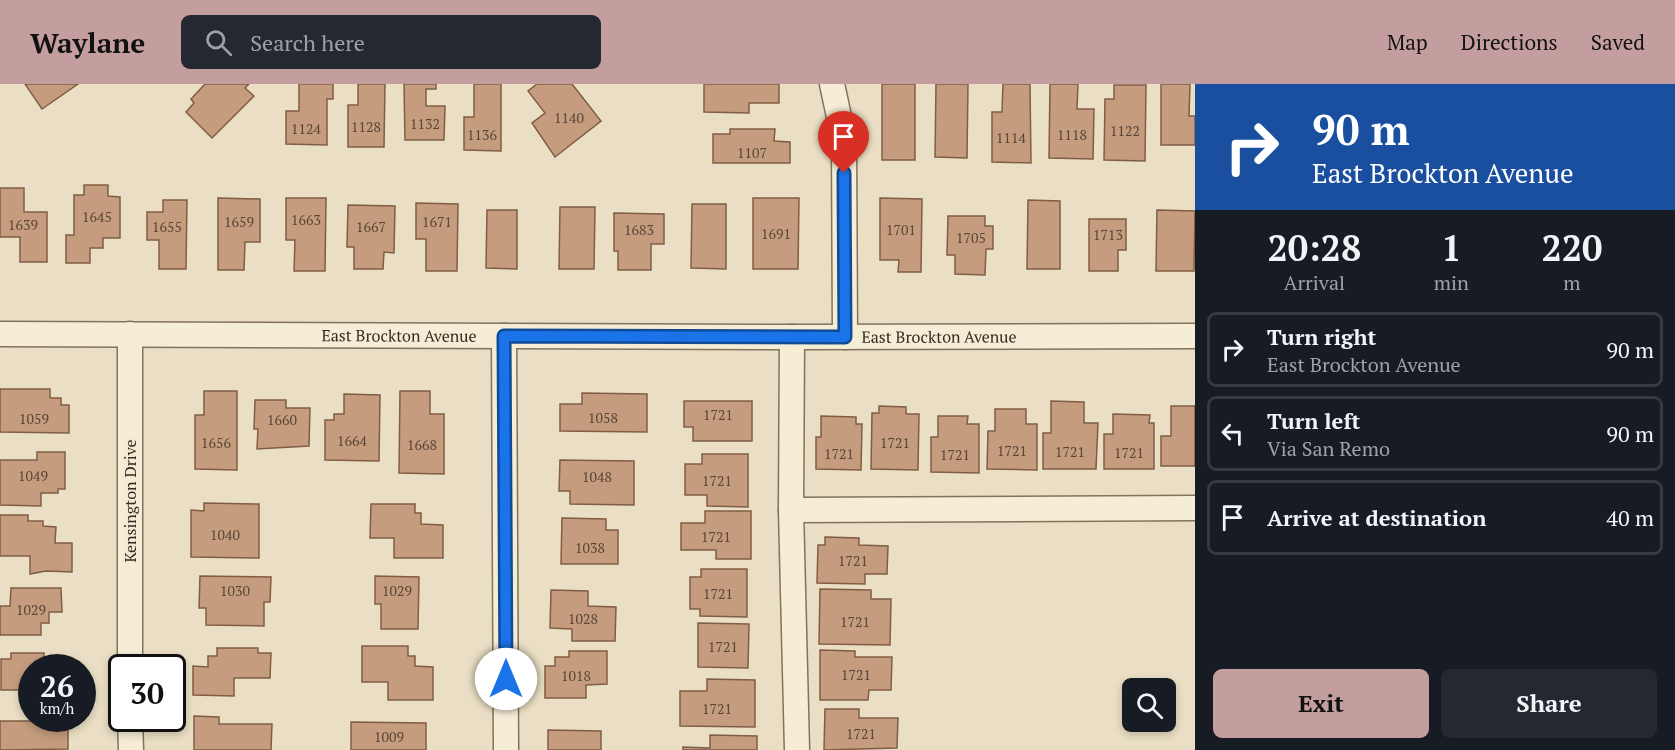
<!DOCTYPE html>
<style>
:root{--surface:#171b24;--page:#242831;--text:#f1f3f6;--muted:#9ea1a6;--line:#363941;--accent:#c49d9e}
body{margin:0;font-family:"PT Serif",serif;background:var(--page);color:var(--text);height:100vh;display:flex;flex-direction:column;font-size:22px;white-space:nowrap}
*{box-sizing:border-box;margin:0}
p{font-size:20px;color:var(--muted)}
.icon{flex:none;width:33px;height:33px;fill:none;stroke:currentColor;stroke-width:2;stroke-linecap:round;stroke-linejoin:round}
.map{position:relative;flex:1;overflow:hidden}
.details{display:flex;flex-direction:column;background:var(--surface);width:480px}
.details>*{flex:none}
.banner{background:#1a4fa0;color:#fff;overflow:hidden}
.buttons{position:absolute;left:1122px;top:594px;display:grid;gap:12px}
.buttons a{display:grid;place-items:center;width:54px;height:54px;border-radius:9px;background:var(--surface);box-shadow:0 3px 9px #0003;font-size:30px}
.speed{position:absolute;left:18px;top:570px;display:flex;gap:12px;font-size:30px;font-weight:700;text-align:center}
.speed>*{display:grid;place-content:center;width:78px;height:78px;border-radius:50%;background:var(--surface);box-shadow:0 3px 9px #0003;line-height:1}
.speed small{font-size:15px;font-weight:400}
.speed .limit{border:3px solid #111;border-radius:9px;background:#fff;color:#111}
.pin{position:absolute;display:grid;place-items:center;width:51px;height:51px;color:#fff;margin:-62px -26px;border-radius:50% 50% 50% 0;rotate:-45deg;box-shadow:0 0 6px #0007}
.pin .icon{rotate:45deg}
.me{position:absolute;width:66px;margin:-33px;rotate:0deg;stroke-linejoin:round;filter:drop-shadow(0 0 4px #0008)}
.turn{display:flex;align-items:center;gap:21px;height:126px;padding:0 18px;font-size:27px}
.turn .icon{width:78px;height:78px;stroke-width:2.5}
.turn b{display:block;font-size:42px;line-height:51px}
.eta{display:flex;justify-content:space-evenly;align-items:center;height:102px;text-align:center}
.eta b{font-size:36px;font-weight:800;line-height:42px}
.cta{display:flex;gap:12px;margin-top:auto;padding:12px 18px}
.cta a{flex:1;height:69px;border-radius:9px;background:var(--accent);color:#111;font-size:24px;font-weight:800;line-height:69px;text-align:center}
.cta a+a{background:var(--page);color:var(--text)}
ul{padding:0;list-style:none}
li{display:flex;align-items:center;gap:18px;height:75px;margin:0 12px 9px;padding:0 6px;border:3px solid var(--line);border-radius:9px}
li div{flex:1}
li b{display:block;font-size:22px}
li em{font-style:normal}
header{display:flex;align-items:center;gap:36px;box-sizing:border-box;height:84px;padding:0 30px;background:var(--accent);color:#111}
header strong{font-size:28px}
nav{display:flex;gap:33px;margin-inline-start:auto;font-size:21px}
.search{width:420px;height:54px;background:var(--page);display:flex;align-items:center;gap:15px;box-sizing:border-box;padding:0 21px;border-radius:9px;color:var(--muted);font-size:22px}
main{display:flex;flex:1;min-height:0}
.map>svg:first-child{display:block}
.building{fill:#c59c7d;stroke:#805d44;stroke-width:1.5}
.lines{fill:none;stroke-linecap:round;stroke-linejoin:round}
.minor-casing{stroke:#83725c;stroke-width:27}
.minor{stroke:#f5edd6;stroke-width:24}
.route-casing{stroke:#114b97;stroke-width:15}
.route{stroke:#1a73e8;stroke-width:10}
.labels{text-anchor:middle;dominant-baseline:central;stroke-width:5;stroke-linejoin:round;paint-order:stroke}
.number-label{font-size:14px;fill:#584636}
.street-label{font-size:16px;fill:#342a1f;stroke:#f2ead3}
</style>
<header>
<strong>Waylane</strong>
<div class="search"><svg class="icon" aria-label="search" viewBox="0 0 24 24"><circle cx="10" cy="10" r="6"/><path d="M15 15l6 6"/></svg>Search here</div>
<nav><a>Map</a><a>Directions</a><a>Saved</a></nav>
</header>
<main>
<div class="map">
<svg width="1195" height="666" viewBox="0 0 1195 666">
<rect width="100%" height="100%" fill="#eadfc4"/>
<g class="building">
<polygon points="25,0 78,0 42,25"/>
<polygon points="205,0 249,0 245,4 254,12 212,54 186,28 194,19 191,15"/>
<polygon points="299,0 333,0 333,15 327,15 327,61 286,60 286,27 299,27"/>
<polygon points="358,0 385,0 384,63 348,63 348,21 358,21"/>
<polygon points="404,0 436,0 436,5 426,5 426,22 445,22 444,56 405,56"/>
<polygon points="474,0 501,0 501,67 464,66 464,33 474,33"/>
<polygon points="537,0 572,0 601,37 555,73 532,39 545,29 528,7"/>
<polygon points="704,0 779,0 779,19 749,19 749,29 704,28"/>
<rect x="882" y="0" width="33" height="76"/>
<polygon points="936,0 968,0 967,74 935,73"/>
<polygon points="1003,0 1030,0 1031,79 992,78 992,28 1002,28"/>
<polygon points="1050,0 1078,0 1077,25 1094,25 1093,75 1049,74"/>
<polygon points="1161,0 1190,0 1189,32 1195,32 1195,61 1161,61"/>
<polygon points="1114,1 1146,1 1145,77 1104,76 1105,15 1114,15"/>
<polygon points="730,45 775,45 774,57 790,58 790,79 713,79 713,50 730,50"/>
<polygon points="84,101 108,101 108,112 120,113 120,154 103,154 103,164 90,164 90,179 66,179 66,151 74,151 74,111 84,111"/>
<polygon points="0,104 24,104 24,128 47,128 47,178 20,178 20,153 0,153"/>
<polygon points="218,114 260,115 260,158 245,158 244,186 218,186"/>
<polygon points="286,114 326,114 325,187 294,187 295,156 286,156"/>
<polygon points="753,114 799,114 798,185 753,185"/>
<polygon points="880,114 922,115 921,188 898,188 899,176 880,176"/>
<polygon points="163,116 187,116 186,185 159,185 159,156 147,156 147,128 163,128"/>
<polygon points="1028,116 1060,117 1060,185 1027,185"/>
<polygon points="416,119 458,120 457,187 426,187 426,155 416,155"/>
<polygon points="692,120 726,120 726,185 691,184"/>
<polygon points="348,121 395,122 394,169 384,168 383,185 354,185 354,163 347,163"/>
<polygon points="560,123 595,123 594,185 559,185"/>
<polygon points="487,126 517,126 517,185 486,184"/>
<polygon points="1157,126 1195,127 1194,187 1156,187"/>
<polygon points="614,129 664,130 664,160 651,160 651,186 618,186 618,167 614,167"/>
<polygon points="948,132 985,132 985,142 993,142 993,165 986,165 985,191 955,190 955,171 947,171"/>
<polygon points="1089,135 1126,135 1126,166 1118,166 1118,187 1089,187"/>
<polygon points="0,305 50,305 50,314 61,314 61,321 69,321 69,349 0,348"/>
<polygon points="204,307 237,307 237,386 195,385 195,331 204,331"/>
<polygon points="400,307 430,307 430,330 444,330 444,390 399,389"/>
<polygon points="582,309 647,310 647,348 560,347 560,320 582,320"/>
<polygon points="344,310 380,311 379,377 325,376 325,336 334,336 334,330 344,330"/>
<polygon points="255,316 286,316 286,324 310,324 309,362 257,365 258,345 254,345"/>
<polygon points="684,317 752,317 752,357 693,357 693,343 684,343"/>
<polygon points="1051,317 1084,318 1084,339 1098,339 1096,385 1043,385 1043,349 1051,349"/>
<polygon points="879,322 906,323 906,330 919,330 918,386 871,385 872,329 879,329"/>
<polygon points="1171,322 1195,322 1195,382 1161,382 1161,352 1171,352"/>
<polygon points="995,325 1026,325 1026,340 1037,340 1037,386 987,385 988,347 995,347"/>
<polygon points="1113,330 1150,331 1149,339 1154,339 1154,385 1104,385 1104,350 1113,350"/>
<polygon points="821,332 856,333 856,340 862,340 861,386 816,385 816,353 821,353"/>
<polygon points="938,332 968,332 967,340 979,340 979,389 931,388 931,353 938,353"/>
<polygon points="37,368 65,368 65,405 58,405 58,409 41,409 41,422 0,421 0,376 37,376"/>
<polygon points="702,370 748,370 748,423 707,422 707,411 685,411 685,380 702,380"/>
<polygon points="560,376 634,377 634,421 570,420 570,407 559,407"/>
<polygon points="204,419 259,420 259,474 191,473 191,426 204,427"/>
<polygon points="371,420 415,420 415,429 421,429 421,440 443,441 443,474 394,474 394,454 370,454"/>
<polygon points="705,427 751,427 751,475 716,475 716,466 681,466 681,439 705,439"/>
<polygon points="0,431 28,431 28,437 43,437 43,442 56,443 55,459 72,459 72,488 46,487 30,490 30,472 0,472"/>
<polygon points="562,434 606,435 606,446 618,446 618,480 561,480"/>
<polygon points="825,453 859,454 859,461 888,462 887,490 865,490 865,500 817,499 818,461 825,461"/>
<polygon points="701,485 747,485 747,533 700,532 700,525 690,525 690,493 701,493"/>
<polygon points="200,492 271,493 270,518 264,518 264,542 206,541 206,524 199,524"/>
<polygon points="375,492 419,493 418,545 381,545 381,520 375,520"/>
<polygon points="11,504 61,504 62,528 49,528 49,539 41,539 41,551 0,551 0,522 10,522"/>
<polygon points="820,505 871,506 871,515 891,515 890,561 819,560"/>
<polygon points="551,506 588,507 588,522 616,523 615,557 572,557 572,545 550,544"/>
<polygon points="698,539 749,540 748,584 698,583"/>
<polygon points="362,562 408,562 408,572 415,572 415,582 433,583 433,616 388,616 388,598 362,598"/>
<polygon points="217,564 258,564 258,569 271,569 270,594 234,594 234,612 193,611 193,582 208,583 208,572 217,572"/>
<polygon points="820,566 855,567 855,573 892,573 891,606 869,606 868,616 820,616"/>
<polygon points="569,567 607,567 607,600 586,601 586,614 545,614 545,582 555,582 555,573 569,573"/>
<polygon points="11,569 44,569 44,573 59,573 59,579 69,579 69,584 32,584 32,606 1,606 1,575 11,575"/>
<polygon points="707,595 755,596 755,643 680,642 680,607 707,607"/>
<polygon points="825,625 859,625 859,634 898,634 897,664 824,666"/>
<polygon points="194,632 219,633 219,640 272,640 271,666 194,666"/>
<polygon points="0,637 68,637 68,665 0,666"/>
<polygon points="351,638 426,639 426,666 351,666"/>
<polygon points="548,646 601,647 601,666 548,666"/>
<polygon points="710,651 757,652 757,666 683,666 683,663 710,664"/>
</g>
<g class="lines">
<defs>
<g id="minor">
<polyline points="832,0 844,56 845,253"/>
<path id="s1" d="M0 250 792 253 1195 252"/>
<polyline points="130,250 130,584"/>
<polyline points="504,252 506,666"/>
<polyline points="792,253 791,426 797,666"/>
<polyline points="791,426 1195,424"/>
<polyline points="130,634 131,666"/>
</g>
</defs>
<use href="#minor" class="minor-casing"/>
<use href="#minor" class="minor"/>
</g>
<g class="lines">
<defs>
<polyline id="route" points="506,595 504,252 845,253 844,89"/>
</defs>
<use href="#route" class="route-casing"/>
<use href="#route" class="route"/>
</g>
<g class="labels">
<g class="number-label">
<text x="569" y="33">1140</text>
<text x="425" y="39">1132</text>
<text x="366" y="42">1128</text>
<text x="306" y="44">1124</text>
<text x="1125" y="46">1122</text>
<text x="482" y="50">1136</text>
<text x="1072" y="50">1118</text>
<text x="1011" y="53">1114</text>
<text x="752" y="68">1107</text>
<text x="97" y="132">1645</text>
<text x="306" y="135">1663</text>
<text x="239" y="137">1659</text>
<text x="437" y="137">1671</text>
<text x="23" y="140">1639</text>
<text x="167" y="142">1655</text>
<text x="371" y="142">1667</text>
<text x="639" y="145">1683</text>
<text x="901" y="145">1701</text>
<text x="776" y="149">1691</text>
<text x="1108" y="150">1713</text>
<text x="971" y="153">1705</text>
<text x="718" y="330">1721</text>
<text x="603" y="333">1058</text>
<text x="34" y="334">1059</text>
<text x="282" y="335">1660</text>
<text x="352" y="356">1664</text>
<text x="216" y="358">1656</text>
<text x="895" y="358">1721</text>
<text x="422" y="360">1668</text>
<text x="1012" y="366">1721</text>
<text x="1070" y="367">1721</text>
<text x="1129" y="368">1721</text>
<text x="839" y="369">1721</text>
<text x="955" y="370">1721</text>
<text x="33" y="391">1049</text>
<text x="597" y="392">1048</text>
<text x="717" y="396">1721</text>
<text x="225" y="450">1040</text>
<text x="716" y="452">1721</text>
<text x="590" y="463">1038</text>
<text x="853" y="476">1721</text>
<text x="235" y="506">1030</text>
<text x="397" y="506">1029</text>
<text x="718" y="509">1721</text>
<text x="31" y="525">1029</text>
<text x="583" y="534">1028</text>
<text x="855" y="537">1721</text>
<text x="723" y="562">1721</text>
<text x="856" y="590">1721</text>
<text x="576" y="591">1018</text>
<text x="717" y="624">1721</text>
<text x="861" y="649">1721</text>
<text x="389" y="652">1009</text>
</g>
<g class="street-label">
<text stroke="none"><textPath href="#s1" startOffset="399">East Brockton Avenue</textPath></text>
<text stroke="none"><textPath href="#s1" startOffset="939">East Brockton Avenue</textPath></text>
<text transform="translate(130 417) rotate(-90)">Kensington Drive</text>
</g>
</g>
</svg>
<div class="buttons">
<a><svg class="icon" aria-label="search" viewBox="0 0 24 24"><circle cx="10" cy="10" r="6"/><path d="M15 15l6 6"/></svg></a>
</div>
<div class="speed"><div>26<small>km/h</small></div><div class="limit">30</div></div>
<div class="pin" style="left:844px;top:89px;background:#d93025"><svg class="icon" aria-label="arrive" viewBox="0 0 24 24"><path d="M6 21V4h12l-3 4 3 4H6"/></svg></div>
<svg class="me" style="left:506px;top:595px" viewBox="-20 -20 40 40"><circle r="19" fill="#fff"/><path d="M0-13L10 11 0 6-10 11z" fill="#1a73e8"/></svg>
</div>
<section class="details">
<div class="banner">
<div class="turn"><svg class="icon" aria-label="right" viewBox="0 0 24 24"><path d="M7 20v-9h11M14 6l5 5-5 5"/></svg><div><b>90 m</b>East Brockton Avenue</div></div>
</div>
<div class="eta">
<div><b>20:28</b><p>Arrival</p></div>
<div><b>1</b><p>min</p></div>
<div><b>220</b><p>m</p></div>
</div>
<ul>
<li><svg class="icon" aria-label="right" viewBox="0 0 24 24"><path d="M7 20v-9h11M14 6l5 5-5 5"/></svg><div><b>Turn right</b><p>East Brockton Avenue</p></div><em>90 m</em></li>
<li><svg class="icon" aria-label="left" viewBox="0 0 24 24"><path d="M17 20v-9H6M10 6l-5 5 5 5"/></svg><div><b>Turn left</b><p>Via San Remo</p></div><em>90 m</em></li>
<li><svg class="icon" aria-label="arrive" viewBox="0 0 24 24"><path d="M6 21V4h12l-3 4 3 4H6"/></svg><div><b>Arrive at destination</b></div><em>40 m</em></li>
</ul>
<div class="cta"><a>Exit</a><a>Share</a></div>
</section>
</main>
